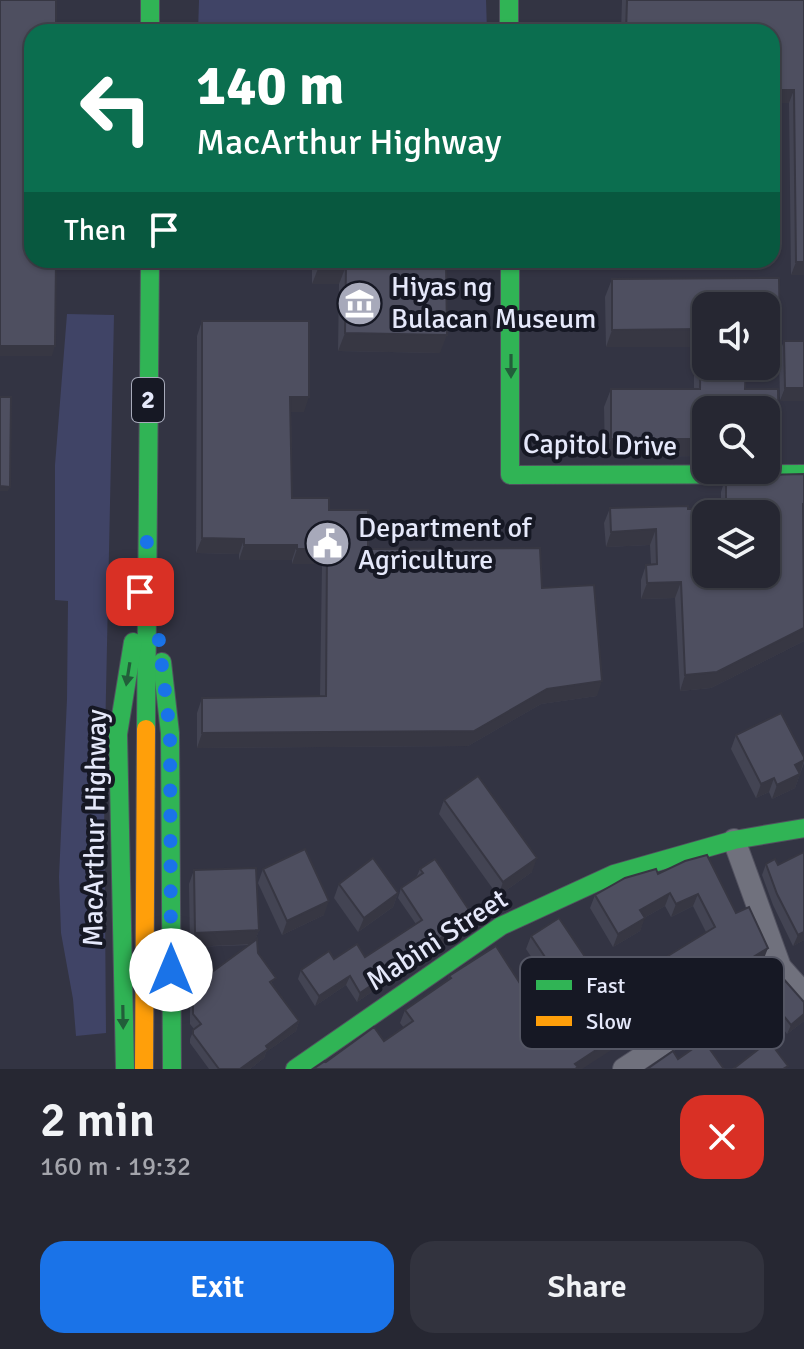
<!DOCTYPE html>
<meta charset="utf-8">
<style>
:root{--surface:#262732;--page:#32333e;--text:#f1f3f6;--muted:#a4a5ac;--line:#42444d;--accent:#1a73e8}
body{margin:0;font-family:Signika,sans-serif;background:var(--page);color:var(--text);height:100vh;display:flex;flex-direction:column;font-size:30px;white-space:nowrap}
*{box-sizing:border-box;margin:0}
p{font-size:26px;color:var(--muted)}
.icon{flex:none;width:44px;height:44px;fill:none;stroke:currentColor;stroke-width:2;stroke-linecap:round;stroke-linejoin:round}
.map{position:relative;height:1069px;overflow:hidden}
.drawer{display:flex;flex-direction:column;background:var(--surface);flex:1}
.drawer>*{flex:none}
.banner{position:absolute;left:24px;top:24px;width:756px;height:244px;border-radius:24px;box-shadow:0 2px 6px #0004,0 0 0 2px var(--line);background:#0b6e4f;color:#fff;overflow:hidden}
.buttons{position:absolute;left:692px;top:292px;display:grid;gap:16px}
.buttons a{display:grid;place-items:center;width:88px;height:88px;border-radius:16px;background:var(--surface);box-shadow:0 2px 6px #0004,0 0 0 2px var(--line);font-size:40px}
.pin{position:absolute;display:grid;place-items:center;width:68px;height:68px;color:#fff;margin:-34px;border-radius:16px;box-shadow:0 4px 12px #0006}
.me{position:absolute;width:88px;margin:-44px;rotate:0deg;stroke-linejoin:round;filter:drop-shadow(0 0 6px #0008)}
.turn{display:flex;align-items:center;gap:28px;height:168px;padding:0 40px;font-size:36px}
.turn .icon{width:104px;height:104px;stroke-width:2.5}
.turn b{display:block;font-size:56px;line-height:68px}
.then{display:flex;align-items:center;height:76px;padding:0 40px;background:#0003;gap:16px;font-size:30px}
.round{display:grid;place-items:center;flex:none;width:84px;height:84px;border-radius:24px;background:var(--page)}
.summary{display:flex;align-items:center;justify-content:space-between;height:136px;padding:0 40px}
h1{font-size:48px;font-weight:600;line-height:60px}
.action{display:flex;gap:16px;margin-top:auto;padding:16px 40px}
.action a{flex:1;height:92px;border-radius:24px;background:var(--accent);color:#fff;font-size:32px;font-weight:600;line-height:92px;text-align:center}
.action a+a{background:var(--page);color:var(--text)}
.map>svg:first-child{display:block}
.green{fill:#404466}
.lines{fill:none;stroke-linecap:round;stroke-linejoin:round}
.street-casing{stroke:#51515f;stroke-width:24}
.fast-casing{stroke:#51515f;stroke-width:20}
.street{stroke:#70717d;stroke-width:22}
.fast{stroke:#30b455;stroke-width:18}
.slow-bridge-casing{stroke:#51515f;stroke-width:20;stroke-linecap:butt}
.slow-bridge{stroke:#ff9f0a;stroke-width:18}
.wall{fill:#434453}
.shaded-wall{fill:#373743}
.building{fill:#4e4f60;stroke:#373743;stroke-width:2;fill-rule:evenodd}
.oneway{fill:#225e3a}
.route{stroke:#1a73e8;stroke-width:14;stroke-dasharray:0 25.2}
.labels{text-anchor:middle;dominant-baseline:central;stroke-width:8;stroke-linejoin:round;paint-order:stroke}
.shield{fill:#161824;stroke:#a7aaba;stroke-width:2}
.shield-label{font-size:26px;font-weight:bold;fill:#e5e8fa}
.poi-label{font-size:28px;fill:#e5e8fa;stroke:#161824;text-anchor:start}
.street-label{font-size:28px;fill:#e5e8fa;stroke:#161824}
.key{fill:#161824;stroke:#545664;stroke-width:2}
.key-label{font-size:22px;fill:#e5e8fa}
</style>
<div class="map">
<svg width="804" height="1069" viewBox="0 0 804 1069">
<rect width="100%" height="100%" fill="#333443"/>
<g class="green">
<polygon points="199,0 486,0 487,32 198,32"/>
<polygon points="67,314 114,315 104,787 106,1033 76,1036 73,999 61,933 59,877 67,699 68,601 55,600 55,465"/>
</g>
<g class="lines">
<defs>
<g id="street">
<polyline points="734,840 780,967 804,994"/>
<polyline points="624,1069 780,967"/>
</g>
<g id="fast">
<polyline points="150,0 150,32"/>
<polyline points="509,0 509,32"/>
<polyline points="510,260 510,475 804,474"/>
<polyline points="162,662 170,733 172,1069"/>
<polyline points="146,729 150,260"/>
<polyline points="125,1069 118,734 133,642"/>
<polyline points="295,1069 501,926 614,874 734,840 804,828"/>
</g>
</defs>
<use href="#street" class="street-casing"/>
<use href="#fast" class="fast-casing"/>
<use href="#street" class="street"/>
<use href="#fast" class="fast"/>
<defs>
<polyline id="slow-bridge" points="144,1069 146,729"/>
</defs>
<use href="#slow-bridge" class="slow-bridge-casing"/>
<use href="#slow-bridge" class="slow-bridge"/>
</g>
<g class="wall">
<polygon points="622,0 804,0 804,275 791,275 789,103 772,32 621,32"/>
<polygon points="312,260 446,260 440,353 338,351 339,284 312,284"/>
<polygon points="779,278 780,329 774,347 766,347 766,306 706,306 706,366 746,366 745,389 778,389 779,438 772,456 766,456 766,410 706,410 706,456 605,457 604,407 611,389 694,389 694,347 606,347 605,297 612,279"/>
<polygon points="202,321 304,412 291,412 292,498 329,510 368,549 542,588 597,696 541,704 468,746 197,748 197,713 202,698 320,696 322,564 292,564 292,560 239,560 239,554 196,553 197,336"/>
<polygon points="784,341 804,341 780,401 779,354"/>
<polygon points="804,474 804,641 711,688 680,691 675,598 641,599 641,580 646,565 651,564 650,545 606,547 604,523 610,508 721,509 721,492 726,476"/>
<polygon points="736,735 804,757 804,763 795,788 772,799 769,792 756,798 731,749"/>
<polygon points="444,800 532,872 498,896 439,814"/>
<polygon points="804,852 804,940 793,946 773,905 762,875 766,864 778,865"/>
<polygon points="263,869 324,915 282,935 258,883"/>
<polygon points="420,869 469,925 357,1002 346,985 315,1006 298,979 301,970 334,959 365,957 416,924 398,898 401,888 416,878"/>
<polygon points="194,870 259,930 255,941 258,953 273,985 299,1021 296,1031 266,1052 264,1058 250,1069 209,1069 190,1043 190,1039 194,1029 190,1024 190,995 193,986 250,945 190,947 189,884"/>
<polygon points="658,874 736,913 763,961 678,1013 669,999 630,1025 627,1040 326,1062 384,1041 404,1028 400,1023 405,1010 448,980 449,976 539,1013 560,1000 526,949 531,936 606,988 645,970 706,932 693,906 671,917 665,906 644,918 640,931 613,947 590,908 595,895"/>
<polygon points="339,884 398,893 393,907 358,932 334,898"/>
<polygon points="762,989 804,1002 804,1021 787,1034 759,998"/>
</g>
<g class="shaded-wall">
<polygon points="772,90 794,90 789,103 772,103"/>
<polygon points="796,262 804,262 804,275 791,275"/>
<polygon points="319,266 346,266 339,284 312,284"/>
<polygon points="701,329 694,347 606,347 612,330"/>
<polygon points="766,329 780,329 774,347 766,347"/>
<polygon points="345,333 447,335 440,353 338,351"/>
<polygon points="0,346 55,346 52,356 0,356"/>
<polygon points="785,388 804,388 804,401 780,401"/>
<polygon points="290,397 309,397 304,412 285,412"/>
<polygon points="766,438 779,438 772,456 766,456"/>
<polygon points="611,439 706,439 706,456 605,457"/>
<polygon points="0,486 10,487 8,491 0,491"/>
<polygon points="656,529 650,545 606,547 611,532"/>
<polygon points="202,538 244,539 239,554 196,553"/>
<polygon points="244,545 297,545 292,560 239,560"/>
<polygon points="297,549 327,549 322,564 292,564"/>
<polygon points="681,582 675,598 641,599 647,583"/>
<polygon points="804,628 804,641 711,688 680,691 685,675"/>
<polygon points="602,681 597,696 541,704 468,746 197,748 202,733 547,689"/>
<polygon points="804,760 800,774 790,779 795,765"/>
<polygon points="800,774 795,788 772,799 777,785"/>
<polygon points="774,778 769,792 756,798 761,784"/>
<polygon points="537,858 532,872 498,896 503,882"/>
<polygon points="398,893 393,907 358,932 364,918"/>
<polygon points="670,893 665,906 635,923 640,910"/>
<polygon points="698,894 693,906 671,917 676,904"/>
<polygon points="329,901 324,915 282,935 287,921"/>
<polygon points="473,916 469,925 357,1002 360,993"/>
<polygon points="645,918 640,931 613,947 618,934"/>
<polygon points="259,930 254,944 190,947 195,933"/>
<polygon points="804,932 804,940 793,946 798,935"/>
<polygon points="768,948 763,961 678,1013 683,1000"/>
<polygon points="350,976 346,985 315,1006 319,996"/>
<polygon points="674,986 669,999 621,1031 625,1018"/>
<polygon points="804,1014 804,1021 787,1034 791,1025"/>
<polygon points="299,1021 296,1031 266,1052 264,1058 250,1069 240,1069 266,1046"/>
<polygon points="631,1027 627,1040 582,1069 573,1069 575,1064"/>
</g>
<g class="building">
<polygon points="0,0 56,0 56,32 32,32 32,260 56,260 55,346 0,346"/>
<polygon points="627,0 804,0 804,262 796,262 794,90 772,90 772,32 626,32"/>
<polygon points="319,260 446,260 447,335 345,333 346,266 319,266"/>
<polygon points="779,278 780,329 766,329 766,306 706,306 706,366 746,366 745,389 778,389 779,438 766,438 766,410 706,410 706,439 611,439 611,389 700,389 701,329 612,330 612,279"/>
<polygon points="202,321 309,321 309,397 290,397 292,498 329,498 329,510 368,510 368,549 540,548 542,588 594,585 602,681 547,689 474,731 202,733 202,698 326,696 327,549 297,549 297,545 244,545 244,539 202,538"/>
<polygon points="784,341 804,341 804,388 785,388"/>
<polygon points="0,397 11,397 10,487 0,486"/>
<path d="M804 474V504H803L804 628 717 672 685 675 681 582 647 583 646 565 657 564 656 529 611 532 610 508 688 506V509H726V476ZM706 514H766V574H706Z"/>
<polygon points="781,713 804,757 804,760 795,765 800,774 777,785 774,778 761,784 736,735"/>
<polygon points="478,776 537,858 503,882 444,800"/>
<polygon points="305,849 329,901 287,921 263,869"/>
<polygon points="804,852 804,932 798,935 777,894 766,864 775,859 778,865"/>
<polygon points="707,855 736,913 749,907 768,948 683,1000 674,986 625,1018 631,1027 575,1064 578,1067 575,1069 313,1069 325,1061 326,1062 374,1027 384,1041 413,1021 405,1010 451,978 449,976 496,946 539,1013 569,993 531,936 559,918 606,988 641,965 645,970 715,927 698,894 676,904 670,893 640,910 645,918 618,934 595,895 625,878 656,869 658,874 685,861"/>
<polygon points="373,858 398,893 364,918 339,884"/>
<polygon points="435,859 473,916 360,993 350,976 319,996 301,970 329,951 334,959 357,944 365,957 422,920 401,888 423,873 420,869"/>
<polygon points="256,868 259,930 195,933 194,870"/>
<polygon points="257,939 258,953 276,978 270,982 299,1021 266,1046 268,1049 240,1069 219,1069 193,1034 193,1030 201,1024 193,1014 193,986"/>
<polygon points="781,976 804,1002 804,1014 791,1025 762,989"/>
<polygon points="704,1041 724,1069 647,1069 673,1051 678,1059"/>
<polygon points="769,1041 788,1066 783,1069 733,1069"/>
</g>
<defs><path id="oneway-solid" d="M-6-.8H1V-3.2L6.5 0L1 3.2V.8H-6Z" transform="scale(2)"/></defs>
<g class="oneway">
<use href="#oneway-solid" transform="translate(511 366) rotate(90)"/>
<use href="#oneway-solid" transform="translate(128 674) rotate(99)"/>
<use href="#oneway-solid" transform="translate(123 1017) rotate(89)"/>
</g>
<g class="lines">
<polyline class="route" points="140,592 147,541 170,733 171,970"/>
</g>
<defs>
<symbol id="museum-disc" viewBox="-11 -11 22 22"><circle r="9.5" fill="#a7a9ba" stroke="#161824"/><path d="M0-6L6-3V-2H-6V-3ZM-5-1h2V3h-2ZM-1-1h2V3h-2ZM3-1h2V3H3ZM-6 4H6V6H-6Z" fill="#fff"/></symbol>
<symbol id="civic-disc" viewBox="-11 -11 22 22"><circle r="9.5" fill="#a7a9ba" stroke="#161824"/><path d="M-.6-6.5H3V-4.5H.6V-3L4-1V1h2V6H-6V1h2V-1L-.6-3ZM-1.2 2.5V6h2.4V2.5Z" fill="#fff"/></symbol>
</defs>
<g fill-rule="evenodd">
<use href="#museum-disc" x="334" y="278" width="51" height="51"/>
<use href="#civic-disc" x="302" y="518" width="51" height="51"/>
</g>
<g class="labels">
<rect class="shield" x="132" y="378" width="32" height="44" rx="6"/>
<g class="shield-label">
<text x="148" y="400">2</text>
</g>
<g class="poi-label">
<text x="391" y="287">Hiyas ng<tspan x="391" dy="32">Bulacan Museum</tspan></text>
<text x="358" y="528">Department of<tspan x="358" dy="32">Agriculture</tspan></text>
</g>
<g class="street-label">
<text transform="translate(600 445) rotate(1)">Capitol Drive</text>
<text transform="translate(95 828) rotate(-89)">MacArthur Highway</text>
<text transform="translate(437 940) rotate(-33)">Mabini Street</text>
</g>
</g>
<rect x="520" y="957" width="264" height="92" rx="12" class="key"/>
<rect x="536" y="980" width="36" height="10" fill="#30b455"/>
<rect x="536" y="1016" width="36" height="10" fill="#ff9f0a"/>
<g class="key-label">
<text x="586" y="993">Fast</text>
<text x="586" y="1029">Slow</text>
</g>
</svg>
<div class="buttons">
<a><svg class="icon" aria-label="sound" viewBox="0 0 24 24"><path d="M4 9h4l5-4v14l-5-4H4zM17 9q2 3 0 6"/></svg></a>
<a><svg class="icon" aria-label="search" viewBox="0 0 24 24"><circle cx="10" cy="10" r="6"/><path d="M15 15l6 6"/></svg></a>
<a><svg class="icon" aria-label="layers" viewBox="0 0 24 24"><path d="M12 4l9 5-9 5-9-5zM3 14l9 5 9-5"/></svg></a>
</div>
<div class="pin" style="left:140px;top:592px;background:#d93025"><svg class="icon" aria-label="arrive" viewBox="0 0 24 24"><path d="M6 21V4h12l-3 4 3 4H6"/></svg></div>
<svg class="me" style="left:171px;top:970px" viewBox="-20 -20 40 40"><circle r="19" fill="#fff"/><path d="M0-13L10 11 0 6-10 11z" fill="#1a73e8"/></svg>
<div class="banner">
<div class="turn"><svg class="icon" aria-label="left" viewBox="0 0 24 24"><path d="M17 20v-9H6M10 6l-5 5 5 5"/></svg><div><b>140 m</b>MacArthur Highway</div></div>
<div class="then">Then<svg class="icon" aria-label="arrive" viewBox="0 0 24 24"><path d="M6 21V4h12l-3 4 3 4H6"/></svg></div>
</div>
</div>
<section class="drawer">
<div class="summary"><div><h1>2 min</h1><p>160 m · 19:32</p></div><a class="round" style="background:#d93025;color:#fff"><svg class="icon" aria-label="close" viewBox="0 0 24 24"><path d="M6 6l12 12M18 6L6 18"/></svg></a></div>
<div class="action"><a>Exit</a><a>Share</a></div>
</section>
